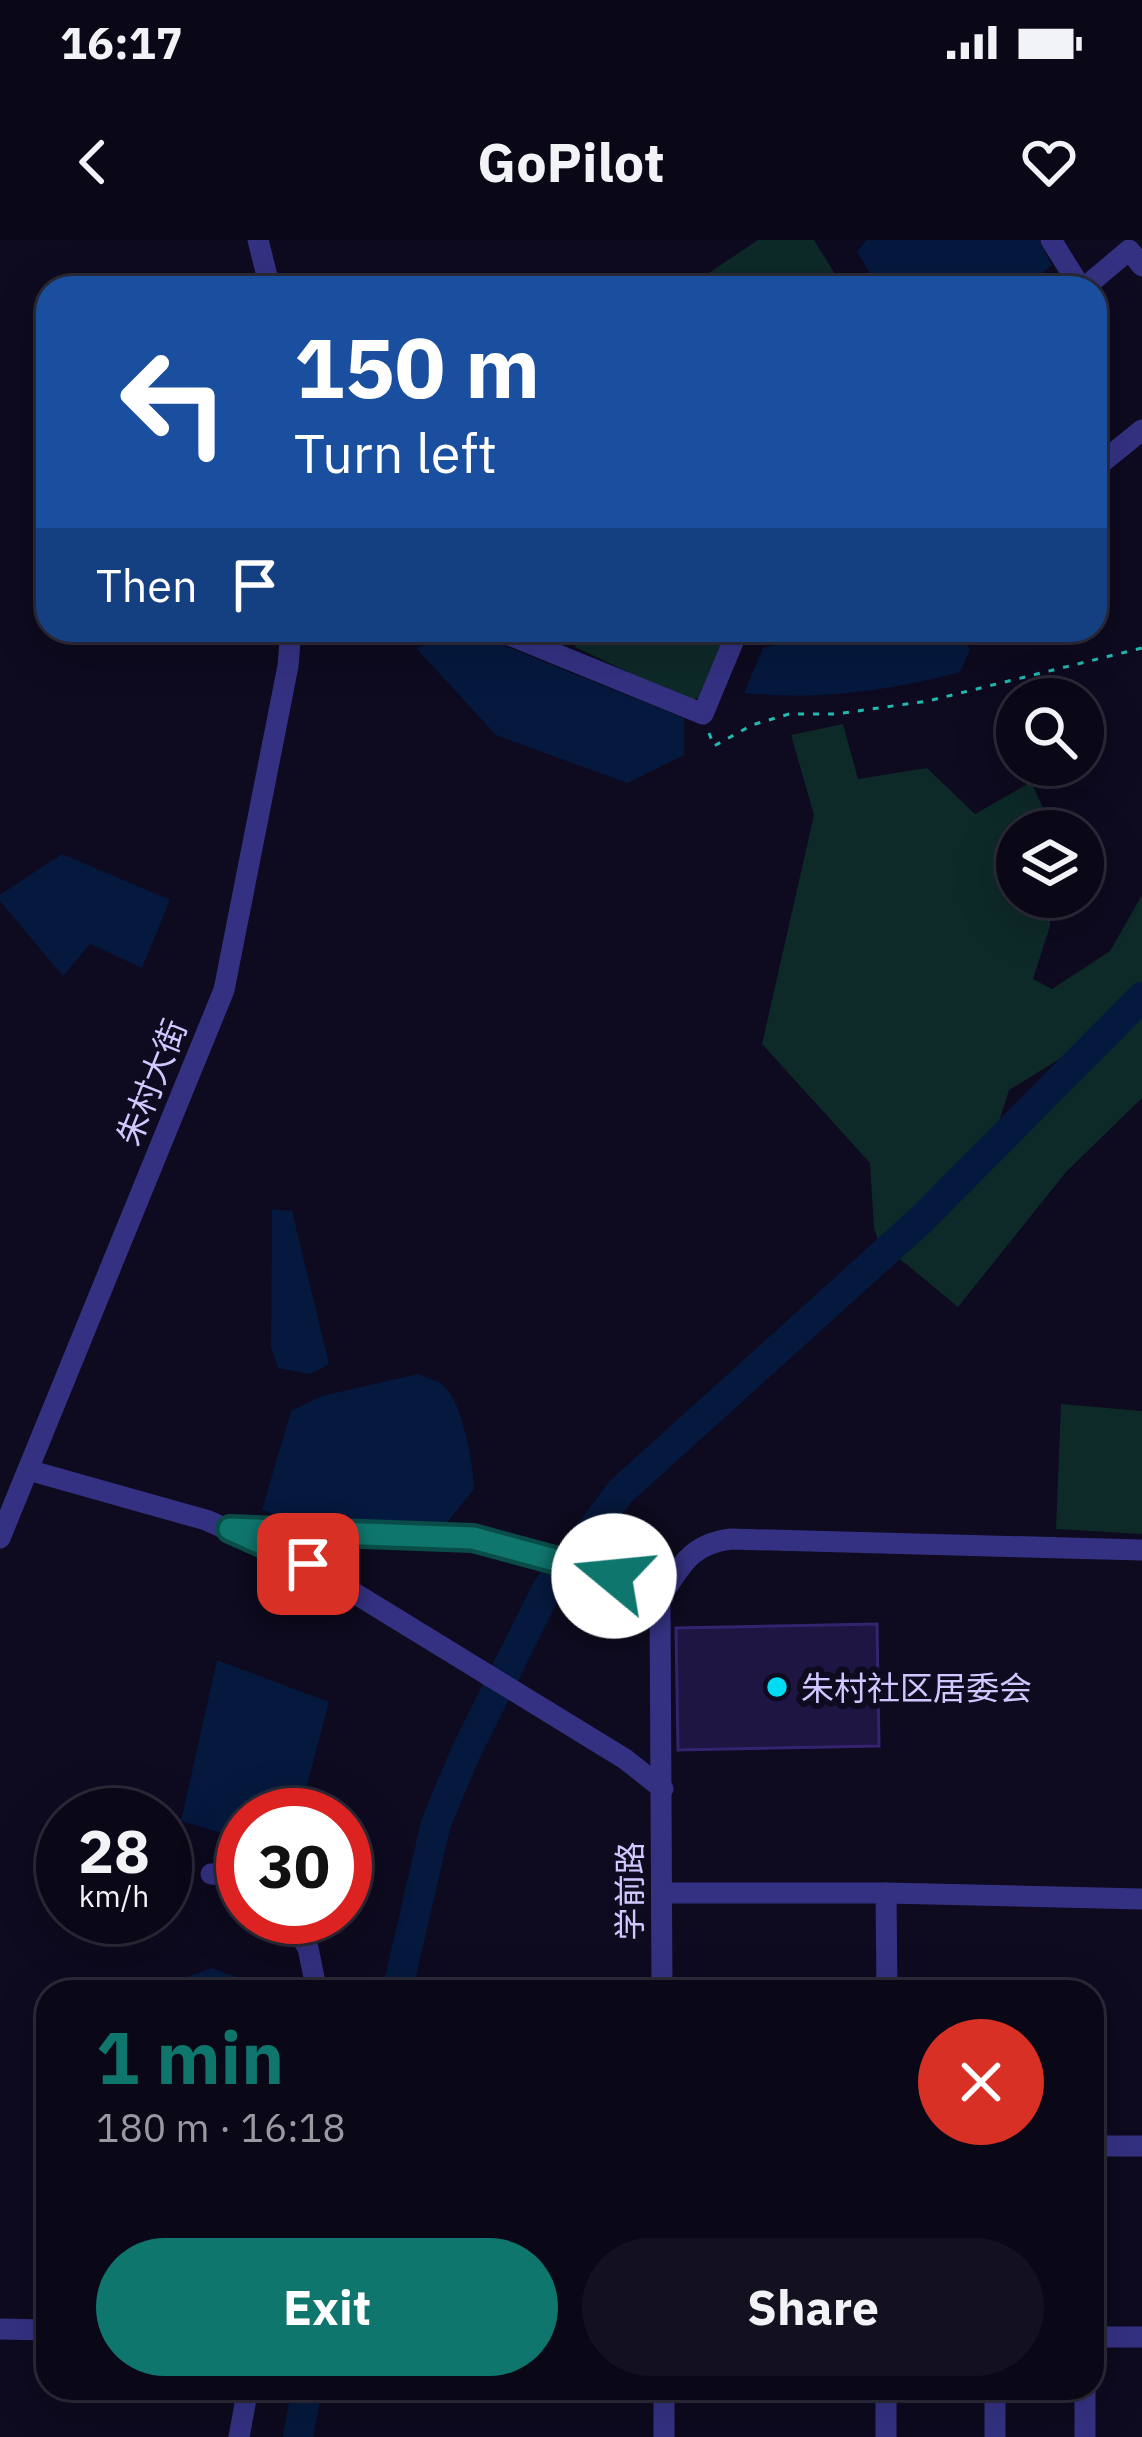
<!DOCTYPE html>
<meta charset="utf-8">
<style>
:root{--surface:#0a0817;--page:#131120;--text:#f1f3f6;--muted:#999aa1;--line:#2a2936;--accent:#0f766e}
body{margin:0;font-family:"IBM Plex Sans","Noto Sans SC",sans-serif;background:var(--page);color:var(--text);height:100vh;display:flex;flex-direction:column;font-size:45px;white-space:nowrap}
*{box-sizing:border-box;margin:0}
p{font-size:39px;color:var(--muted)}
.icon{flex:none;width:66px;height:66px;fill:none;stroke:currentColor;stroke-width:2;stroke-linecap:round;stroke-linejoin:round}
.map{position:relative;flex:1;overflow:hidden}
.panel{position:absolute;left:36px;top:1740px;width:1068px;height:420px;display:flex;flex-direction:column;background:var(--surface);border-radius:36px;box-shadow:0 12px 48px #0002,0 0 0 3px var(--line)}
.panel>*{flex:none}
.hud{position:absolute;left:36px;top:36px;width:1071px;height:366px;border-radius:36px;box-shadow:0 12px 48px #0002,0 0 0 3px var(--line);background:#1a4fa0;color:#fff;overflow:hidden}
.fabs{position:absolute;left:996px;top:438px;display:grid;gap:24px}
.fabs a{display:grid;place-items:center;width:108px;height:108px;border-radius:50%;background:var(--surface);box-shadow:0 12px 48px #0002,0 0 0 3px var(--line);font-size:60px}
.speed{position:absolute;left:36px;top:1548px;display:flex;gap:24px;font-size:60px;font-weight:700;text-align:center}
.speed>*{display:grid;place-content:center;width:156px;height:156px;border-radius:50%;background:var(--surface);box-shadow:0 12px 48px #0002,0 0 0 3px var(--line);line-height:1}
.speed small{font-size:30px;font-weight:400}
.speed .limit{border:18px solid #d22;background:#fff;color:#111}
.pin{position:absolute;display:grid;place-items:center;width:102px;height:102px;color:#fff;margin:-51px;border-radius:24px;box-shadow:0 6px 18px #0006}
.me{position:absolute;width:132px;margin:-66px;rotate:287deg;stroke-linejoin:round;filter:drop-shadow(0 0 9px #0008)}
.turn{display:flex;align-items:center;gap:42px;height:252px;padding:0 60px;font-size:54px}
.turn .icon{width:156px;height:156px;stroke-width:2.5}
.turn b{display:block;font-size:84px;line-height:102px}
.then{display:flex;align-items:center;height:114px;padding:0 60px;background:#0003;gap:24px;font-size:45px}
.round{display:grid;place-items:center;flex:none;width:126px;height:126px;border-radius:63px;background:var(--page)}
.overview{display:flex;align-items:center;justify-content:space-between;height:204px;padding:0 60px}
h1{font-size:72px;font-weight:800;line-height:90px;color:var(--accent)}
.button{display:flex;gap:24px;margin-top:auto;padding:24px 60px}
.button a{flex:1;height:138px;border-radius:72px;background:var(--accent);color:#fff;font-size:48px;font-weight:800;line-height:138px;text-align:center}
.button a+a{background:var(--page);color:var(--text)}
.status{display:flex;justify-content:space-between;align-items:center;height:84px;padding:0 60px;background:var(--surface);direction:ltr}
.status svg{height:33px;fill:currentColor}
header{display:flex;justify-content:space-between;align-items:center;height:156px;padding:0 60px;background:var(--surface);font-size:54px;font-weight:800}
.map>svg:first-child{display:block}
.green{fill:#0d2928}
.water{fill:#05193e}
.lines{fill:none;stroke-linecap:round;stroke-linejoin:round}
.river{stroke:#05193e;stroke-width:30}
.building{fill:#1e1542;stroke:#342470;stroke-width:3}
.path{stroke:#22b9b1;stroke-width:3;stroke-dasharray:6 9;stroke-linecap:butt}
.minor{stroke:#343182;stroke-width:21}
.route-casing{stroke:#0a4d48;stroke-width:30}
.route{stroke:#0f766e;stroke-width:21}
.poi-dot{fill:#00daf3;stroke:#0e0a1f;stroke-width:4.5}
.labels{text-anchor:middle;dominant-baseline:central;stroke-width:12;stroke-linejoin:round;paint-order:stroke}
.street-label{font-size:33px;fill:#cfc8ff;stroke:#0e0a1f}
.poi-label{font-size:33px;fill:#cfc8ff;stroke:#0e0a1f;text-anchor:start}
</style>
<div class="status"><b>16:17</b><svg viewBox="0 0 49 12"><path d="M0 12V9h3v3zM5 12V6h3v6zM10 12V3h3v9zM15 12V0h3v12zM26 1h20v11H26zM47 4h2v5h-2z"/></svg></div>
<header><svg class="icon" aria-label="back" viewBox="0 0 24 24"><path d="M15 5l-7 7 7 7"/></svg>GoPilot<svg class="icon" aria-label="heart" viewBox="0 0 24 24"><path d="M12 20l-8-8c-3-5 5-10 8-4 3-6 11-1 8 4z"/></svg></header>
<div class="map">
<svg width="1142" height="2197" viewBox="0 0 1142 2197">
<rect width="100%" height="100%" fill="#0e0a1f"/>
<g class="green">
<polygon points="758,0 814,0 835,34 817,48 705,48 700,39"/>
<path d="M581 390H727C716 412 712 437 699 458L687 460 575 407Z"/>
<polygon points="843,484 858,539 927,528 975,574 1031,542 1053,590 1017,591 1017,657 1050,657 1050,686 1033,739 1052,749 1110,711 1142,655 1142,743 1076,809 1009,850 996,891 881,1009 874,988 870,923 762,804 814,575 791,495"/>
<polygon points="1142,766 1142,858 1066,932 958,1067 894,1014"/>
<polygon points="1061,1164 1142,1171 1142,1294 1056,1289"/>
</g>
<g class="water">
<polygon points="867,0 1039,0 1052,25 1023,48 878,48 857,11"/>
<polygon points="448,390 465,390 684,478 684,515 627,543 496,495 417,409"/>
<path d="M811 390H957L970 409 960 432C889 451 817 461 744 453L763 408 803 398Z"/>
<polygon points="62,614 170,660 142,728 90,704 63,736 0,661 0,655"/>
<polygon points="272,969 292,971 329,1124 310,1134 278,1128 271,1107"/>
<path d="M418 1134C426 1138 438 1141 444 1146 463 1163 473 1224 474 1249L441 1290 290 1280 262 1270 291 1171 322 1156Z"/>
<polygon points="217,1420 329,1462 299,1575 243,1575 243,1599 181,1581"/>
<polygon points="212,1728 260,1746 258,1752 134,1752 135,1747 157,1748"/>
</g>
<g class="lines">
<g class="river">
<polyline points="397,1752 436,1583 466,1512 547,1349 621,1251 922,979 1142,757"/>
<polyline points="298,2197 307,2148"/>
</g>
</g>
<polygon class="building" points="877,1384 879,1506 678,1510 676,1388"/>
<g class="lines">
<polyline class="path" points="709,493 714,506 752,485 789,474 836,474 928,461 1142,408"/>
<g class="minor">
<polyline points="258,0 270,48"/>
<polyline points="1051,0 1081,48"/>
<polyline points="1084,48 1129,10 1142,26"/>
<polyline points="1095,228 1142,190"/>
<polyline points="497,390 703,474 738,390"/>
<polyline points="28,1230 206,1280 307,1324 625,1519 663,1549"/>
<polyline points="245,1290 473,1298 585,1326 660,1358"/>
<polyline points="0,1298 224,750 288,426 291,390"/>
<polyline points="211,1634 243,1637"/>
<polyline points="662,1653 886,1653 1142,1659"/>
<polyline points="886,1653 887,1752"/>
<polyline points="289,1677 308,1708 317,1752"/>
<path d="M662 1752 660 1358C681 1326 690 1304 731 1299L1142 1310"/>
<polyline points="1092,1906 1142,1906"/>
<polyline points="0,2089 48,2090"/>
<polyline points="1092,2097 1142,2097"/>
<polyline points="664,2148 664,2197"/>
<polyline points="239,2197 248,2148"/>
<polyline points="886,2197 886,2148"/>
<polyline points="995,2197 995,2148"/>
<polyline points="1085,2197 1085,2148"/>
</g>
</g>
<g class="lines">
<defs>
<polyline id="route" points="308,1324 230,1289 473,1298 614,1336"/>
</defs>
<use href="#route" class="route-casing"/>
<use href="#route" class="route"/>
</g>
<circle class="poi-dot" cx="777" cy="1447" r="12"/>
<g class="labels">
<g class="street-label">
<text transform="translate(151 842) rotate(-68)">朱村大街</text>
<text transform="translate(629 1651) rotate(-90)">学前路</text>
</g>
<g class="poi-label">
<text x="801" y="1447">朱村社区居委会</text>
</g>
</g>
</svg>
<div class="fabs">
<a><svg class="icon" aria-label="search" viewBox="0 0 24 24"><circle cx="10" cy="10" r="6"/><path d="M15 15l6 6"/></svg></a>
<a><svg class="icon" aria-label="layers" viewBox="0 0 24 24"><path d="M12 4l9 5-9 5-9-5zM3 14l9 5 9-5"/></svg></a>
</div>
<div class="speed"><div>28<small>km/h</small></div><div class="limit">30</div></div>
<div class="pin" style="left:308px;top:1324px;background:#d93025"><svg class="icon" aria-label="arrive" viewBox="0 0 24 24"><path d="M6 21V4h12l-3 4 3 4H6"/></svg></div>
<svg class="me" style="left:614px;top:1336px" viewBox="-20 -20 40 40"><circle r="19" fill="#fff"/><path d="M0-13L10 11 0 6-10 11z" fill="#0f766e"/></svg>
<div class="hud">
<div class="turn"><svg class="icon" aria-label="left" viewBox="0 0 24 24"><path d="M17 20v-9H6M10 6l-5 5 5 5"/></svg><div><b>150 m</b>Turn left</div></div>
<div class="then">Then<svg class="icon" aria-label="arrive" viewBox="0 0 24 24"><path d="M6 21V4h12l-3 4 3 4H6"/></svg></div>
</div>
<section class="panel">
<div class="overview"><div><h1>1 min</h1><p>180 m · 16:18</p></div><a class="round" style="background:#d93025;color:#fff"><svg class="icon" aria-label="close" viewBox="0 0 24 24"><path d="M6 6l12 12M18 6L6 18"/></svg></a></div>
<div class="button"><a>Exit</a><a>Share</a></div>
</section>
</div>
